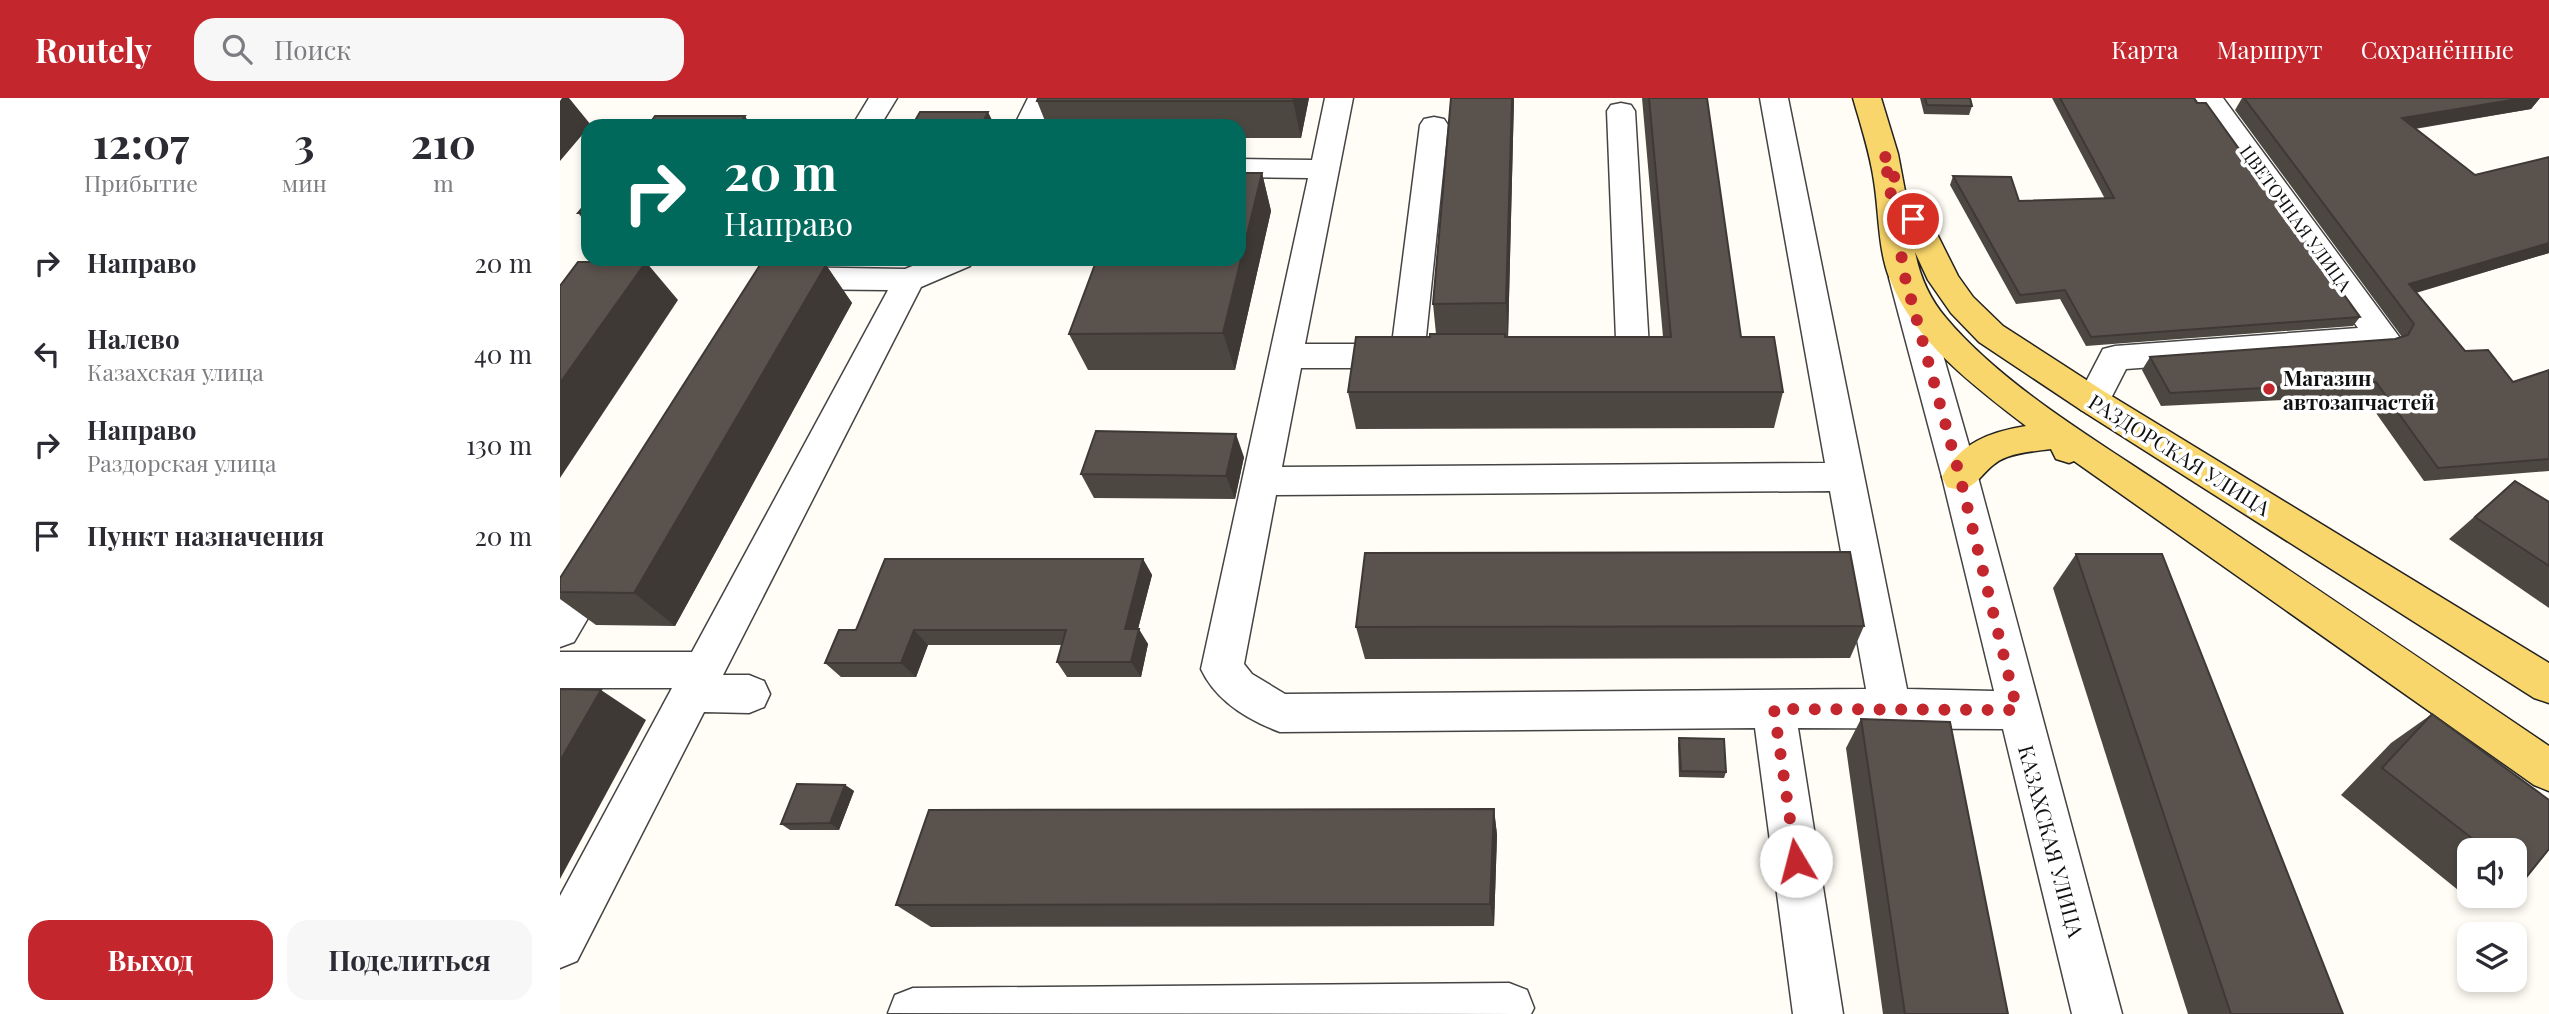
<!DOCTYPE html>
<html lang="ru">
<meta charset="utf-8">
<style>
:root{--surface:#fff;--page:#f7f7f7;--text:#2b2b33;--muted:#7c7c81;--accent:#c4262e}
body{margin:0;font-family:"Playfair Display",serif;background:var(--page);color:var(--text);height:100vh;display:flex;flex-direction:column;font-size:26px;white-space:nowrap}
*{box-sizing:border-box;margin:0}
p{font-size:23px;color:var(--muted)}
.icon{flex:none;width:38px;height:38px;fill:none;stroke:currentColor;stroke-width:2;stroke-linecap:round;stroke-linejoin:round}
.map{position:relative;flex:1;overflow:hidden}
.details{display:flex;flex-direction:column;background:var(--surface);width:560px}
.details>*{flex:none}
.guide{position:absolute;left:21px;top:21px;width:665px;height:147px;border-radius:21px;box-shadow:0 4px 10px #0003;background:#00695c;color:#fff;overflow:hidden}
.tools{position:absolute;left:1897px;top:740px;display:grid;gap:14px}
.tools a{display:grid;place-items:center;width:70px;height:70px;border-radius:14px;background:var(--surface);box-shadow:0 4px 10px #0003;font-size:35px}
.pin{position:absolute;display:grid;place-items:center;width:60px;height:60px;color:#fff;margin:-30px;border:4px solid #fff;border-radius:50%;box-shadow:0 2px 7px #0007}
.me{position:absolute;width:77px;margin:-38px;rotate:352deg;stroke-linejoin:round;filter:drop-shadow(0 0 5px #0008)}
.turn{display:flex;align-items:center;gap:24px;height:147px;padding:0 28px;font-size:32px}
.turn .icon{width:91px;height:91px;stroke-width:2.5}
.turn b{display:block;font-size:49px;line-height:60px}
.eta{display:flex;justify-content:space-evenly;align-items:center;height:119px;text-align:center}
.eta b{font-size:42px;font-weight:700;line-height:49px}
.button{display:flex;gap:14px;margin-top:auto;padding:14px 28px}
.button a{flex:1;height:80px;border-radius:21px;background:var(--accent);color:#fff;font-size:28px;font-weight:700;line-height:80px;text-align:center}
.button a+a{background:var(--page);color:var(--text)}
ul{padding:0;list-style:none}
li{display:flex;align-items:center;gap:21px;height:91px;padding:0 28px}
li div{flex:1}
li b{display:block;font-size:26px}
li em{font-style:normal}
header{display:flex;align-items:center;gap:42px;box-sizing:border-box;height:98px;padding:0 35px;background:var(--accent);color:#fff}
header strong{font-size:33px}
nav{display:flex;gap:38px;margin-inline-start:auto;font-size:24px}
.search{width:490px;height:63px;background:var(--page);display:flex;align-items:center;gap:18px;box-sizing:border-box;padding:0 24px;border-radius:21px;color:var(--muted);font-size:26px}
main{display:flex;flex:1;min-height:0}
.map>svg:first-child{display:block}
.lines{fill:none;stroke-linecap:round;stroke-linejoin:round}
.minor-casing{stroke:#444;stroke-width:3}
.major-casing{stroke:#222;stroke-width:3}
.minor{fill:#fff;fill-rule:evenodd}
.major{fill:#f9d66b;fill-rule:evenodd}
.wall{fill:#4d4742}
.shaded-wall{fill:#3f3936}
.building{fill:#5a524d;stroke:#3f3936;stroke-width:2}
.route{stroke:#c4262e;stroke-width:12;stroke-dasharray:0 21.6}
.poi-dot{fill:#c4262e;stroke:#fff;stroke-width:2.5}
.labels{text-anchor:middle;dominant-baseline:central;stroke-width:7;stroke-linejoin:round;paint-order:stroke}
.far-street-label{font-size:18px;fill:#111;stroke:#fff}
.poi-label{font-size:21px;font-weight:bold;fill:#111;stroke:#fff;text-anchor:start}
.street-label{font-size:21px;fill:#111;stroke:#fff}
</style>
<header>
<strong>Routely</strong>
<div class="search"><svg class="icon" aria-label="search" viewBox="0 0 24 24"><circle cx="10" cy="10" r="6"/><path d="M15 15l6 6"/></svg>Поиск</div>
<nav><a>Карта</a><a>Маршрут</a><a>Сохранённые</a></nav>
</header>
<main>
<section class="details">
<div class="eta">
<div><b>12:07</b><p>Прибытие</p></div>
<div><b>3</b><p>мин</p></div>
<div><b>210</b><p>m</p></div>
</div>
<ul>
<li><svg class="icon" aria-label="right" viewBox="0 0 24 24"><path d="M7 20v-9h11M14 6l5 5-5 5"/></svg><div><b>Направо</b></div><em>20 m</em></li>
<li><svg class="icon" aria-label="left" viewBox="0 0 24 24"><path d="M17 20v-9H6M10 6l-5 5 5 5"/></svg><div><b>Налево</b><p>Казахская улица</p></div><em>40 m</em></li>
<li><svg class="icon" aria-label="right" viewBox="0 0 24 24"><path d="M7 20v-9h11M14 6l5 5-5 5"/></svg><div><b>Направо</b><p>Раздорская улица</p></div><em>130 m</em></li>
<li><svg class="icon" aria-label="arrive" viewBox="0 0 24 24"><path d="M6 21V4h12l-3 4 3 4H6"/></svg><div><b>Пункт назначения</b></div><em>20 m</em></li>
</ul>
<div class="button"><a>Выход</a><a>Поделиться</a></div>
</section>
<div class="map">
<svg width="1989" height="916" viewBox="0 0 1989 916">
<rect width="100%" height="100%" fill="#fffdf5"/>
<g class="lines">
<defs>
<g id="minor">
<polygon points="309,0 337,0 320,28 292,28"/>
<polygon points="468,0 496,0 482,28 454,28"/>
<path d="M765 0H793L745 246H832L860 27 864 21 874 19 884 21 888 27 864 258 859 266 847 270H741L722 369 1265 365 1200 0H1228L1347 591 1434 593 1382 379 1329 180 1334 172 1345 169 1356 172 1361 180 1418 379 1562 916H1512L1443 631 1238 630 1283 916H1233L1195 630 720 634C688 622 656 603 641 571L748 80 679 79V61L752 62ZM1270 393 1306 591 725 596 692 576 684 566 716 397Z"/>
<polygon points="1635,0 1663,0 1840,240 1835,248 1823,252 1566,271 1545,312 1533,316 1521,312 1516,303 1543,251 1555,248 1798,230"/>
<polygon points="1061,5 1071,7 1075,13 1089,250 1078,264 1034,271 1022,267 1017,259 1022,251 1056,245 1056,241 1047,13 1051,7"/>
<polygon points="370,161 415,161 410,168 361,189 163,577 189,577 204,583 210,596 204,609 189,615 144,614 17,863 0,870 0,798 112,590 0,590 0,554 132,554 328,192 222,191 211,188 206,180 211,172 222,169 345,171"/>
<polygon points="41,449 55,454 60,465 14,544 0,549 0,497 27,454"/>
<polygon points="949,885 967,892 974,910 971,916 328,915 335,897 353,890"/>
</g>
<path id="major" d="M1293 0H1321L1338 56 1345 93 1356 95 1360 102 1398 178 1413 199 1443 228 1545 294 1989 565V605L1974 600 1521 312 1419 244 1391 215 1368 182 1355 154C1360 179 1369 200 1386 220 1444 289 1541 345 1616 396 1741 480 1865 564 1989 648V693L1974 687 1514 363 1509 365 1496 361 1491 351C1476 353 1461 354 1447 359 1419 369 1419 399 1387 389L1382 379C1400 345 1429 334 1466 328 1414 288 1353 243 1329 179 1318 150 1319 114 1314 83 1310 55 1301 28 1293 0Z"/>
</defs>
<use href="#minor" class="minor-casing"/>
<use href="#major" class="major-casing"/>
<use href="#minor" class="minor"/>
<use href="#major" class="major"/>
</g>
<g class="wall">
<polygon points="478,0 749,0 741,40 679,40 679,28 487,28 477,3"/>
<polygon points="954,0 948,239 1103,239 1082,0 1147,0 1181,239 1223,294 1214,330 796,331 788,294 876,236 873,206"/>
<polygon points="1360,0 1410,0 1412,8 1409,17 1364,16"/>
<polygon points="1492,0 1634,0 1637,5 1800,219 1793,228 1526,248 1500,201 1456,206 1390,87 1393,78 1459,103 1545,101"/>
<polygon points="1682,0 1980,0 1971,11 1855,31 1915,77 1989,59 1989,155 1856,195 1905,253 1953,284 1989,272 1989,373 1864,383 1804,298 1601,308 1582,272 1590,259 1835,241 1842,239 1675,12"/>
<polygon points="702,75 711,113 675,272 528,272 509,236 535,166 449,166 447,161 679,161"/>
<polygon points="28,103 28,127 18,115"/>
<polygon points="266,167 292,205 115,528 36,527 0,501 0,480"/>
<polygon points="684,359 675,401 534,400 521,376"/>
<polygon points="1955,383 1989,404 1989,510 1889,441"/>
<polygon points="1516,456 1783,916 1628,916 1493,490"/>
<polygon points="583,461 592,477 578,531 588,546 581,579 507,579 497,564 502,547 368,547 356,579 281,579 265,565 296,532"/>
<polygon points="1304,528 1290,560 805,561 796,529"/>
<polygon points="1872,616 1989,702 1989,751 1964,782 1955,786 1955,752 1909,752 1909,798 1928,798 1914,805 1781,697 1831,645"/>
<polygon points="1301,621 1448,916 1323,916 1286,650"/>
<polygon points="1119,640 1166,674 1164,680 1119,679 1118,647"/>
<polygon points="285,687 294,693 279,732 230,732 221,726"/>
<polygon points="934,711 937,737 934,828 371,829 336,807"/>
</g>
<g class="shaded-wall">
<polygon points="2,0 9,0 31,27 28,28 28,30 0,63 0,3"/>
<polygon points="734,0 749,0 741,40 733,3"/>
<polygon points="952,0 954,0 948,243 946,205"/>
<polygon points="1964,0 1980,0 1971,11 1832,34 1842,20"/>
<polygon points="428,14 435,28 421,28"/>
<polygon points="185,18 191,28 178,28"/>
<polygon points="702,75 711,113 675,272 663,235"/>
<polygon points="1989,145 1989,155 1837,200 1849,186"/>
<polygon points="86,164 118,202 0,380 0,285"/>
<polygon points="266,167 292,205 115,528 74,495"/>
<polygon points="676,336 684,359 675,401 666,378"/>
<polygon points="583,461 592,477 574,546 565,531"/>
<polygon points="579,531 588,546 581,579 571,564"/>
<polygon points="354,532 368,547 356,579 341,565"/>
<polygon points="41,592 86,622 0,781 0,663"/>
<polygon points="285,687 294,693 279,732 270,725"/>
<polygon points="934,711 937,737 934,828 930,806"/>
</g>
<g class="building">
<polygon points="478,0 734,0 733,3 477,3"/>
<polygon points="891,0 952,0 946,205 873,206"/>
<polygon points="1089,0 1147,0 1181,239 1214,239 1223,294 788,294 796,239 870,239 870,236 945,236 945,239 1111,239"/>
<polygon points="1365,0 1410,0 1412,8 1367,7"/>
<polygon points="1500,0 1634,0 1637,5 1646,5 1800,219 1531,239 1505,192 1460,197 1393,78 1451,79 1459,103 1554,100"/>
<polygon points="1684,0 1964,0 1842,20 1915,77 1989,59 1989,145 1849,186 1905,253 1928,252 1953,284 1989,272 1989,361 1878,370 1816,284 1610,295 1590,259 1835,241 1848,237 1854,226"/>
<polygon points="360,14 428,14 421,28 352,28"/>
<polygon points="95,18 185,18 178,28 88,28"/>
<polygon points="679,75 702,75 663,235 509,236 537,161 679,161"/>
<polygon points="28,103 28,115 18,115"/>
<polygon points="18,164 86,164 0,285 0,188"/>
<polygon points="200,167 266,167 74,495 0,494 0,480"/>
<polygon points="536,333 676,336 666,378 521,376"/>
<polygon points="1955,383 1989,404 1989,468 1915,419"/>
<polygon points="1290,454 1304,528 796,529 805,455"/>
<polygon points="1516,456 1602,456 1783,916 1671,916"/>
<polygon points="325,461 583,461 565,531 579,531 571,564 497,564 506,532 354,532 341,565 265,565 279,532 296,532"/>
<polygon points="0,591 41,592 0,663"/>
<polygon points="1872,616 1989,702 1989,751 1964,782 1955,774 1955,752 1927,752 1822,670"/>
<polygon points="1301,621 1390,624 1448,916 1345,916"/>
<polygon points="1119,640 1164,641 1166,674 1121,673"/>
<polygon points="237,686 285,687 270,725 221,726"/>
<polygon points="934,711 930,806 336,807 369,712"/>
</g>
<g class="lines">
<polyline class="route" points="1236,763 1214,611 1457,612 1400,379 1345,179 1324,56 1353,121"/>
</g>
<circle class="poi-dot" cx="1709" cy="291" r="7"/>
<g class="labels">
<g class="far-street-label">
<text transform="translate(1736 120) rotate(54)">ЦВЕТОЧНАЯ УЛИЦА</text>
</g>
<g class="poi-label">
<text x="1723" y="279">Магазин<tspan x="1723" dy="24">автозапчастей</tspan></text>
</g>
<g class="street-label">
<text transform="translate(1620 356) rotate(32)">РАЗДОРСКАЯ УЛИЦА</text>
<text transform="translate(1492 743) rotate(75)">КАЗАХСКАЯ УЛИЦА</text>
</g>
</g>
</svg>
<div class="tools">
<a><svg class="icon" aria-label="sound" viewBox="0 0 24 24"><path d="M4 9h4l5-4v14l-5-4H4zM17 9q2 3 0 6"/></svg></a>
<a><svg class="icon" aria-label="layers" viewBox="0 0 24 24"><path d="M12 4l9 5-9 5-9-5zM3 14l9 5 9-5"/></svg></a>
</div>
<div class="pin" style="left:1353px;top:121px;background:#d93025"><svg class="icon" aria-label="arrive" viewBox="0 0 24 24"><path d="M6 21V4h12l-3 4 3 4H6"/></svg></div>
<svg class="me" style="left:1236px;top:763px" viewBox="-20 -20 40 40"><circle r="19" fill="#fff"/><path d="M0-13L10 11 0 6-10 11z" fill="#c4262e"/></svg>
<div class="guide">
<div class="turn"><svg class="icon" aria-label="right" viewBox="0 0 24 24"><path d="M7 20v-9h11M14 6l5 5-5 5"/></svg><div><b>20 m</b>Направо</div></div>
</div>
</div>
</main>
